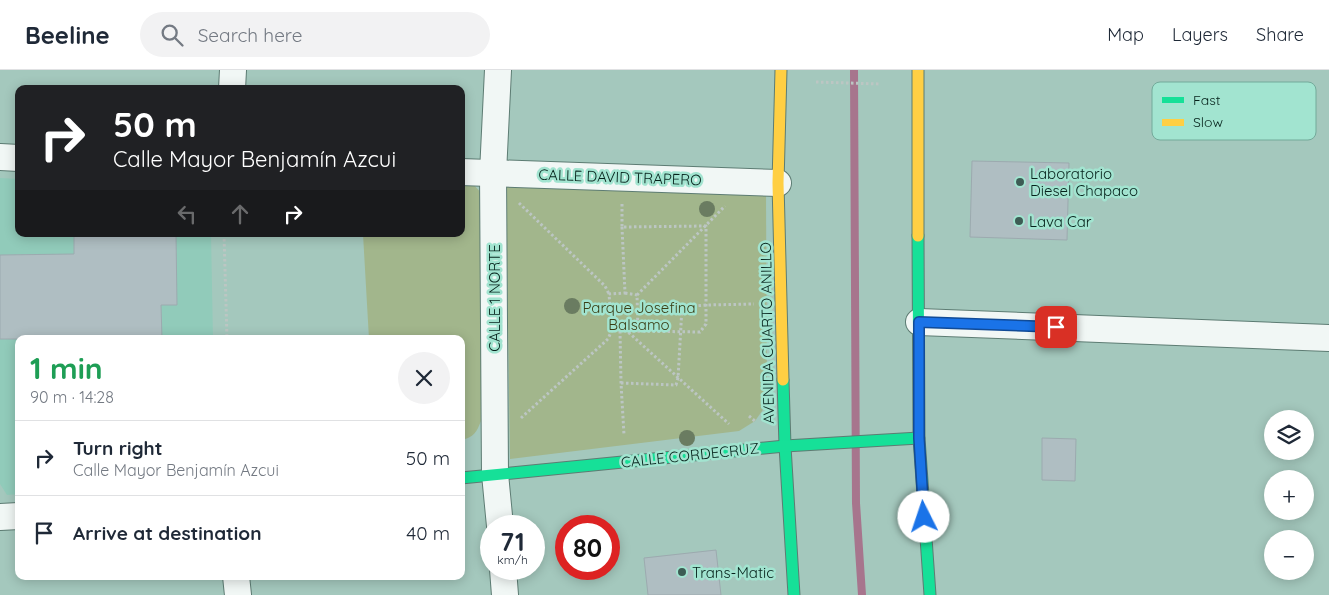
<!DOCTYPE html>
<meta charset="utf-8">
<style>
:root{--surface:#fff;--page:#f2f2f3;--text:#1f2937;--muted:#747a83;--line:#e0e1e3}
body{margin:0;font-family:Quicksand,sans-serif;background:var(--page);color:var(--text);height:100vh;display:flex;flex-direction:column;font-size:19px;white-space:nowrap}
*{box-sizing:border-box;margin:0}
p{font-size:16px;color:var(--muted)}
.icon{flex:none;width:28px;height:28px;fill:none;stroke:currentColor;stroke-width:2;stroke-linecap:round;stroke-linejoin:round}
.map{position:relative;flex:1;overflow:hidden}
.side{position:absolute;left:15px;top:265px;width:450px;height:245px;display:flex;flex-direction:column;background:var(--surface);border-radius:10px;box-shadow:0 2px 12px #0003}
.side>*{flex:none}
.banner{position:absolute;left:15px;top:15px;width:450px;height:152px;border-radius:10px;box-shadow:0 2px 12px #0003;background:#202124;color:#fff;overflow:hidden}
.fabs{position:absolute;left:1264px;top:340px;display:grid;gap:10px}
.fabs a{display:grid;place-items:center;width:50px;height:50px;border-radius:50%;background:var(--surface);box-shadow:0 2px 12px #0003;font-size:25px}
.speed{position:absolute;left:480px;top:445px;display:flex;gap:10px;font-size:25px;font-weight:700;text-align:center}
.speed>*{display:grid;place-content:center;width:65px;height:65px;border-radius:50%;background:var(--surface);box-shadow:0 2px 12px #0003;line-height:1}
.speed small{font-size:12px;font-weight:400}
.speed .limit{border:8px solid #d22;background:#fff;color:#111}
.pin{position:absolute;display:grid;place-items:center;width:42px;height:42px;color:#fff;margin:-21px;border-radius:10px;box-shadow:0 2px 8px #0006}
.me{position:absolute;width:55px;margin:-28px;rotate:356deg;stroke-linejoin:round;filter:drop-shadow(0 0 4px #0008)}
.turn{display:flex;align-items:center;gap:18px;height:105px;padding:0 15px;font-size:22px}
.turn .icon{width:65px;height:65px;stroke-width:2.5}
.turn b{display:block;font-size:35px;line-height:42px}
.lanes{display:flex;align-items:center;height:48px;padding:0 15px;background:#0003;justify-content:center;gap:25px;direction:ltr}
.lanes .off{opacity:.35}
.round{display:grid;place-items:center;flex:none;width:52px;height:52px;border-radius:26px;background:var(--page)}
.head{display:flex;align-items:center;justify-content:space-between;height:85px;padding:0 15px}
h1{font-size:30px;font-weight:700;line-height:38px;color:#1e9e55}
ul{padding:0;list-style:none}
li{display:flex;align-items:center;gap:15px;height:75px;padding:0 15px;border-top:1px solid var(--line)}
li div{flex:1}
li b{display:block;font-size:19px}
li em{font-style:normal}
header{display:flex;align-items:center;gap:30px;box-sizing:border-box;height:70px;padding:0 25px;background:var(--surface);border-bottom:1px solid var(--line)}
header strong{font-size:24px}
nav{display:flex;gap:28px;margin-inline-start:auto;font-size:18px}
.search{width:350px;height:45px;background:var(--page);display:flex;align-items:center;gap:12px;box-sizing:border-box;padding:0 18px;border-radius:28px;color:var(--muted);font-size:19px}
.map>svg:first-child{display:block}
.built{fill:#91cbba}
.green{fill:#a2b68c}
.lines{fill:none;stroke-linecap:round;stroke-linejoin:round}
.stream{stroke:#a7758d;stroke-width:8}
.building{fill:#afbec2;stroke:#9caaaf}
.street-casing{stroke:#5d7c73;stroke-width:28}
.fast-casing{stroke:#5d7c73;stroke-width:13}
.slow-casing{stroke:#5d7c73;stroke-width:13}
.path{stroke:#bcc6c3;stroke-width:3;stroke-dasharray:2.5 2.5;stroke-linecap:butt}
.street{stroke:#f1f7f5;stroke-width:26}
.fast{stroke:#16e098;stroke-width:11}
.slow{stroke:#ffcf43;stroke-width:11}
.tree{fill:#6a7c61}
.route-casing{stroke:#114b97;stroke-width:12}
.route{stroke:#1a73e8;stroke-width:9}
.poi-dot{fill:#3d5c54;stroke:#a2e4d0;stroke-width:2}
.labels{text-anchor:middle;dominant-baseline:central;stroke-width:5;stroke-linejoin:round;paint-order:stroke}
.poi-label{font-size:15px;fill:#06221b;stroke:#a2e4d0;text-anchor:start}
.street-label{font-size:15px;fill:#06221b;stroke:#a2e4d0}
.park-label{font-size:15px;fill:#3a3e15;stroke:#a2e4d0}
.key{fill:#a2e4d0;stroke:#73aa9a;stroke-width:1}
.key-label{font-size:14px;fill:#06221b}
</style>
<header>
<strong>Beeline</strong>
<div class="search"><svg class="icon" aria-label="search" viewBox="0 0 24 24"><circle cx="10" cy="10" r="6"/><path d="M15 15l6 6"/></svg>Search here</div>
<nav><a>Map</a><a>Layers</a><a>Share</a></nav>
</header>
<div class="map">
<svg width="1329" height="525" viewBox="0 0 1329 525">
<rect width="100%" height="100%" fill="#a4c8bd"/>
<polygon class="built" points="0,108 19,109 19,164 211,164 213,269 19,269 19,424 7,425 0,414"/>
<g class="green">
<path d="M461 109 473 114 483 125 481 351C477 361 474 368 461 370V269H369L363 164H461Z"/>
<polygon points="506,115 766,121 767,334 755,351 739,361 510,389"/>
</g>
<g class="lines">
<polyline class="stream" points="854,0 856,433 862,525"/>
</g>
<g class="building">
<polygon points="972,91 1069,93 1067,170 970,167"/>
<polygon points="74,164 176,164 177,235 161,235 162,269 0,269 0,185 74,184"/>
<polygon points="1042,368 1076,369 1075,411 1042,410"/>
<polygon points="716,480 721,525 648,525 644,488"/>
</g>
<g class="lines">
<defs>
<g id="street">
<polyline points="498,0 493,103 495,404 500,456"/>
<polyline points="232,19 233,0"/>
<polyline points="0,87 19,88"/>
<polyline points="461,102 778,113"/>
<polyline points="919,252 1329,268"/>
<polyline points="0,447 19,446"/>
<polyline points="503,499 505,525"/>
<polyline points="236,506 238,525"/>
</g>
<g id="fast">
<polyline points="918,166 919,368 930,525"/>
<polyline points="783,310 785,376 794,525"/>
<polyline points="461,408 785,376 919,368"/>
</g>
<g id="slow">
<polyline points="781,0 778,113 783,310"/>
<polyline points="918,0 918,166"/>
</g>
</defs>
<use href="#street" class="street-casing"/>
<use href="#fast" class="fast-casing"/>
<use href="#slow" class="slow-casing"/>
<g class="path">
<polyline points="816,12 880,14"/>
<polyline points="519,133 605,216 609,224"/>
<polyline points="622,134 622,157 706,156 706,254 700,262 627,261 729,354"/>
<polyline points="622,157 625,223 609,224 612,260 627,261"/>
<polyline points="224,164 227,269"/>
<polyline points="625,223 637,225 638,261"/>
<polyline points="637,225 725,136"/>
<polyline points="620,261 621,313 624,365"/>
<polyline points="621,313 676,315 678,308 682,237 706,235 754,234"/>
<polyline points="749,346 756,352"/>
<polyline points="521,348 608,269 612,260"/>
</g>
<use href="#street" class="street"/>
<use href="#fast" class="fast"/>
<use href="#slow" class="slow"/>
</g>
<g class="tree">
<circle cx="707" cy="139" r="8"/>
<circle cx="572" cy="236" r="8"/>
<circle cx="687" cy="368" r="8"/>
</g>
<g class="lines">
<defs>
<polyline id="route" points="924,447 919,368 919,252 1056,257"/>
</defs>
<use href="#route" class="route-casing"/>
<use href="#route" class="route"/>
</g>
<g class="poi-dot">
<circle cx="1020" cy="112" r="5"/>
<circle cx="1019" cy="151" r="5"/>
<circle cx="682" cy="502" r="5"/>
</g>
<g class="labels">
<g class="poi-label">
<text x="1030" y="103">Laboratorio<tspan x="1030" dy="17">Diesel Chapaco</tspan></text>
<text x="1029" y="151">Lava Car</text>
<text x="692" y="502">Trans-Matic</text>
</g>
<g class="street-label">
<text transform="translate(620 107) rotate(2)">CALLE DAVID TRAPERO</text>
<text transform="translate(494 228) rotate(-90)">CALLE 1 NORTE</text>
<text transform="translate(767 263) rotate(-91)">AVENIDA CUARTO ANILLO</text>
<text transform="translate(690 385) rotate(-6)">CALLE CORDECRUZ</text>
</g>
<g class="park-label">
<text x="639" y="237">Parque Josefina<tspan x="639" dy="17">Balsamo</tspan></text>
</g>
</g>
<rect x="1152" y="12" width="164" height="58" rx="8" class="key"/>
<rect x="1162" y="27" width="22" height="6" fill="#16e098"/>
<rect x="1162" y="49" width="22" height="7" fill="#ffcf43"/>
<g class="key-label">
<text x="1193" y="35">Fast</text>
<text x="1193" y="57">Slow</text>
</g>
</svg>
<div class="fabs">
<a><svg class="icon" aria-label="layers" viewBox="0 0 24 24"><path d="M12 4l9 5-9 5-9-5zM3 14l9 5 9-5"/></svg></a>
<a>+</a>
<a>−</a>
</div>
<div class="speed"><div>71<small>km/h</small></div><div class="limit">80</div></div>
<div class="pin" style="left:1056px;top:257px;background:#d93025"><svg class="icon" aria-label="arrive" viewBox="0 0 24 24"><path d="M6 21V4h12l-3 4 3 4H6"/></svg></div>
<svg class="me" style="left:924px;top:447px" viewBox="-20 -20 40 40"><circle r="19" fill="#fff"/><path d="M0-13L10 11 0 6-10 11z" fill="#1a73e8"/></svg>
<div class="banner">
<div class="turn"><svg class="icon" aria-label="right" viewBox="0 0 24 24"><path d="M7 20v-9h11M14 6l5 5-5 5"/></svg><div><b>50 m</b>Calle Mayor Benjamín Azcui</div></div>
<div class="lanes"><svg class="icon off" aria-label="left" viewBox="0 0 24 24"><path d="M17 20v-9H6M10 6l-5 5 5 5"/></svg><svg class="icon off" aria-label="ahead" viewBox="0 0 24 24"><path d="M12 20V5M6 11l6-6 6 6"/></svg><svg class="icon" aria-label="right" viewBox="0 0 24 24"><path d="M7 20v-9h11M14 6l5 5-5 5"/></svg></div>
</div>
<section class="side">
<div class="head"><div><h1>1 min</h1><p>90 m · 14:28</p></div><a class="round"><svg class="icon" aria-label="close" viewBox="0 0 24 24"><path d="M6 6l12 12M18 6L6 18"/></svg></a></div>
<ul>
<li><svg class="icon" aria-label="right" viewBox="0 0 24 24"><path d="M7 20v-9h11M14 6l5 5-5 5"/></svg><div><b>Turn right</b><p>Calle Mayor Benjamín Azcui</p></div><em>50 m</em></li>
<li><svg class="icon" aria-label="arrive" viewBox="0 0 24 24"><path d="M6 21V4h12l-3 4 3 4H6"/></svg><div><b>Arrive at destination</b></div><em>40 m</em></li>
</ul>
</section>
</div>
